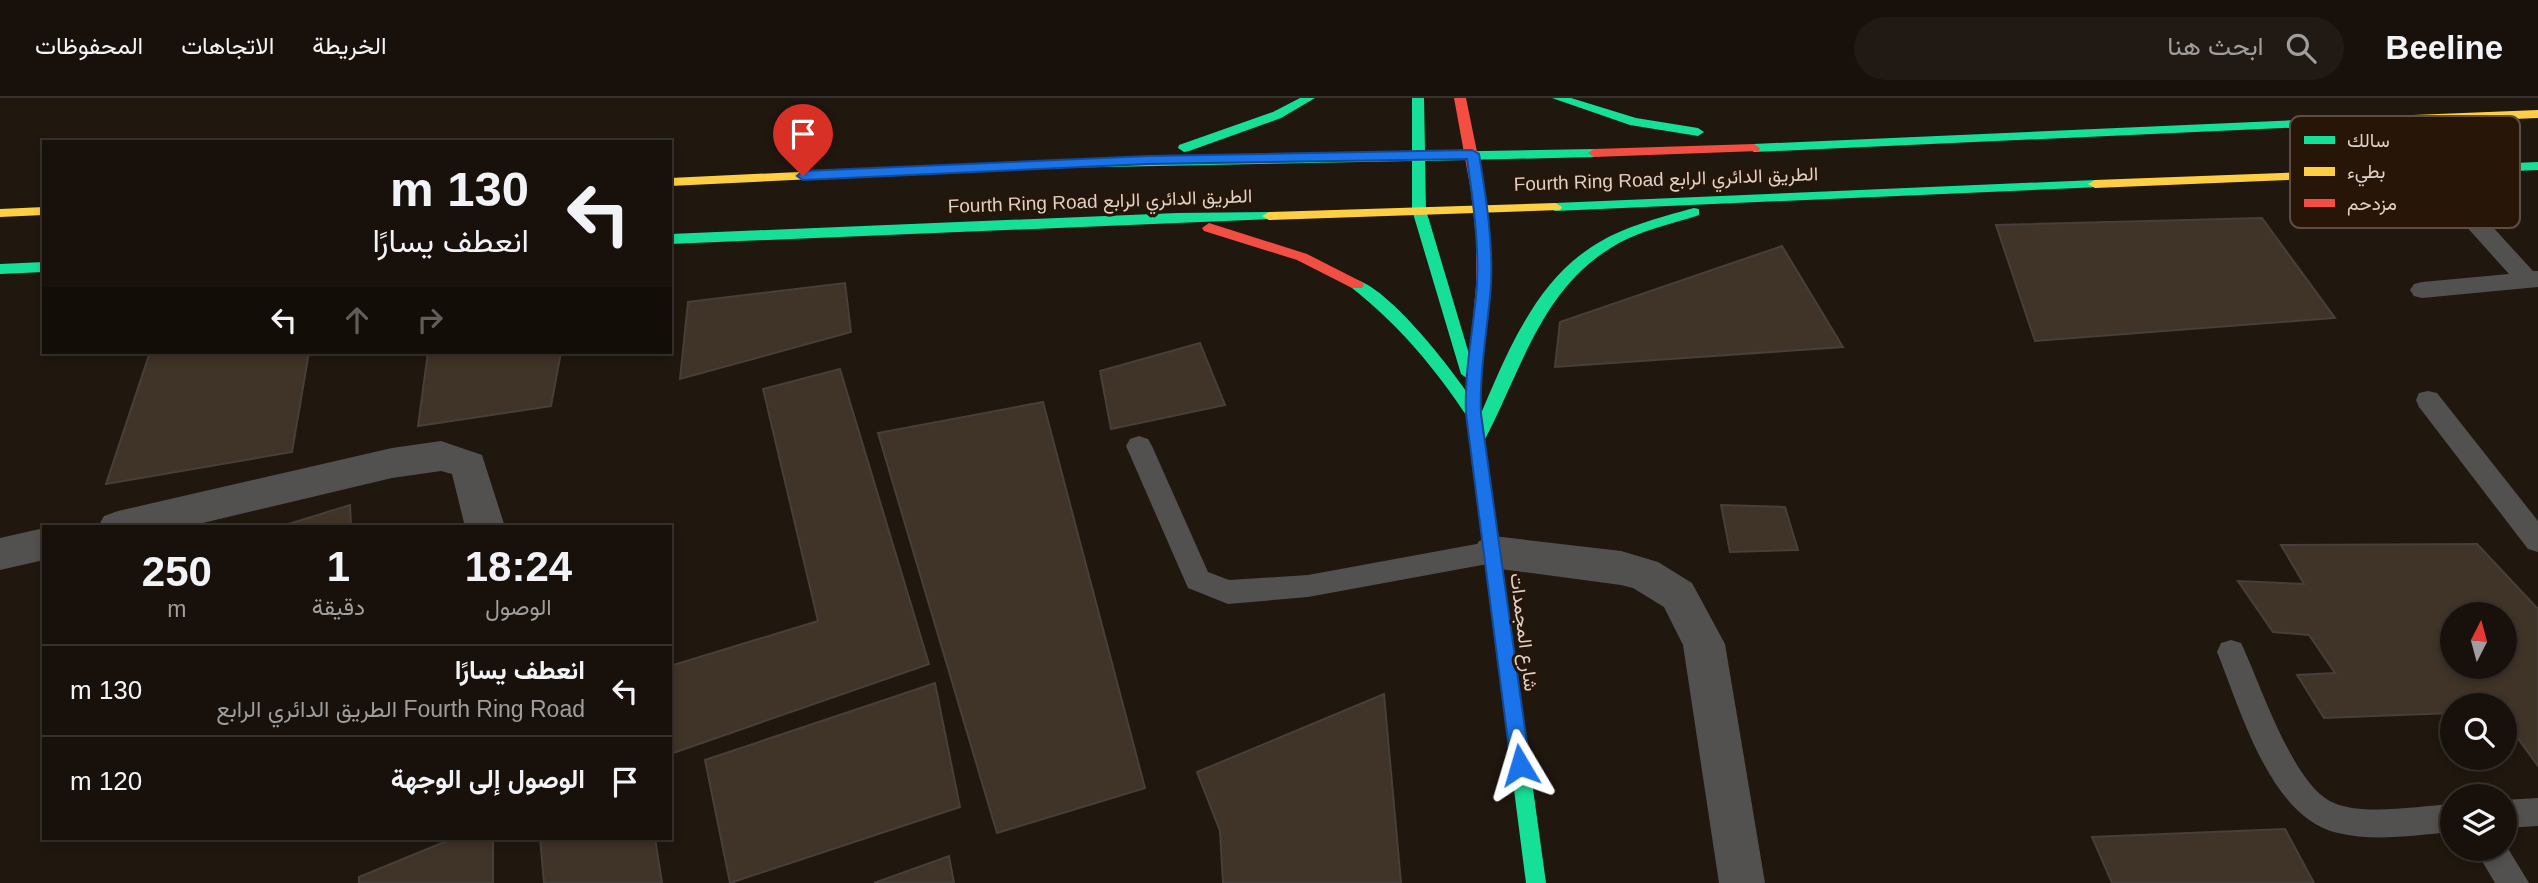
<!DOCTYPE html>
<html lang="ar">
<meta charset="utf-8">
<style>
:root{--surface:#18110b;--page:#211a14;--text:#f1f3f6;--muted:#9f9d9d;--line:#36312c}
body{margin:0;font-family:Helvetica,Vazirmatn,sans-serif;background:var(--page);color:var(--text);direction:rtl;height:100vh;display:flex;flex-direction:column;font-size:26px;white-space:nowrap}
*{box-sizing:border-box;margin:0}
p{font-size:23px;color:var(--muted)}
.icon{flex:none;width:38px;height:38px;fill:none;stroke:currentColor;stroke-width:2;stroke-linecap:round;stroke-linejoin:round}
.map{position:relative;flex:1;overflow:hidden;direction:ltr}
.panel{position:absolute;left:42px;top:427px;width:630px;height:315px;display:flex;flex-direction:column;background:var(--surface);border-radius:0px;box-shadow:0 4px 10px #0003,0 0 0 2px var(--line);direction:rtl}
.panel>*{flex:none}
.banner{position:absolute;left:42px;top:42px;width:630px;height:214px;border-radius:0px;box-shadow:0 4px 10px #0003,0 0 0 2px var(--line);direction:rtl;background:#18110b;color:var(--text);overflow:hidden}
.needle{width:46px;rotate:6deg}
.buttons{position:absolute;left:2440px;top:504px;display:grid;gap:14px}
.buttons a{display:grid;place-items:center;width:77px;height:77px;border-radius:50%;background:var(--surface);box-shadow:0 4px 10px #0003,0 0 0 2px var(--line);font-size:35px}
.pin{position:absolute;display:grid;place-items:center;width:60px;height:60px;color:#fff;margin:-72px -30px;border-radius:50% 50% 50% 0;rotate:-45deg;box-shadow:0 0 7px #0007}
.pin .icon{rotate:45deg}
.me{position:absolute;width:77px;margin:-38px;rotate:353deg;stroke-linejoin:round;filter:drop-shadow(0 0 5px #0008)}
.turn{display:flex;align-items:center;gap:24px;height:147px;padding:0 28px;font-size:32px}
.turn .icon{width:91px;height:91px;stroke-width:2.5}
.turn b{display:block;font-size:49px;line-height:60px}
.lanes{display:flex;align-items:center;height:66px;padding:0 28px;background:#0003;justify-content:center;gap:35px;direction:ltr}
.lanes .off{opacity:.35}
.eta{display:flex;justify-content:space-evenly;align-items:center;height:119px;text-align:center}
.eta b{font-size:42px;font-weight:600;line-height:49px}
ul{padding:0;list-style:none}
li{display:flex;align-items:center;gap:21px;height:91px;padding:0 28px;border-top:2px solid var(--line)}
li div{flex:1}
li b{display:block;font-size:26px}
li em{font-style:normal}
header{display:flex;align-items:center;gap:42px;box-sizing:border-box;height:98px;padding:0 35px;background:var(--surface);border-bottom:2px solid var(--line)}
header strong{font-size:33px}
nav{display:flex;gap:38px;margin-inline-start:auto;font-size:24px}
.search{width:490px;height:63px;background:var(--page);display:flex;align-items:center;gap:18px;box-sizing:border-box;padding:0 24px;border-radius:38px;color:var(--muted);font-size:26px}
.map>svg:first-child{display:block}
.building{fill:#403328;stroke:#473f39;stroke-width:2;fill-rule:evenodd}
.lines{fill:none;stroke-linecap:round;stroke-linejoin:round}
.lane{fill:#535150;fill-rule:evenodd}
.street{fill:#535150;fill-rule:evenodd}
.fast{fill:#16e098;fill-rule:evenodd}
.slow{fill:#ffcf43;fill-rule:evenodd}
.jam{fill:#f24e42;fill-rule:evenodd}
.route{fill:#1a73e8;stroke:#114b97;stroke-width:2}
.labels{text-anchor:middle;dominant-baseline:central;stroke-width:6;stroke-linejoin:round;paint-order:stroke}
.street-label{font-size:19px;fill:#ddd1c8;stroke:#271608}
.key{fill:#271608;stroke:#5e4e42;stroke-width:2}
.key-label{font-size:19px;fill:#ddd1c8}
</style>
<header>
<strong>Beeline</strong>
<div class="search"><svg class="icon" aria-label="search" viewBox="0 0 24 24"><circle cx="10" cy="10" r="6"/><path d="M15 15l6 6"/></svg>ابحث هنا</div>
<nav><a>الخريطة</a><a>الاتجاهات</a><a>المحفوظات</a></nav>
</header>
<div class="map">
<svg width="2538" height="785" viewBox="0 0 2538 785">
<rect width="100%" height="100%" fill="#20170f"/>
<g class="building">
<polygon points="2262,120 2335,220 2035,243 1996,127"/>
<polygon points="1782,148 1843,249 1555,269 1560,224"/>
<polygon points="845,185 851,234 680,281 688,204"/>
<polygon points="1200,245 1225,307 1111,331 1100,273"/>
<polygon points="150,254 309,254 292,354 106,386"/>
<polygon points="428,254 561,254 551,308 418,328"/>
<polygon points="840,271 929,566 670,656 670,568 818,523 763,291"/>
<polygon points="1043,304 1145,690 997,735 878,335"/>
<polygon points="350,407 351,429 279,429"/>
<polygon points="1721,407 1785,409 1798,452 1730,454"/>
<path d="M2477 446 2538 511V668L2504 621V607H2452V615L2324 620 2297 577 2335 575 2309 537 2273 534 2238 483 2304 486 2281 447ZM2452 516H2504V569H2452Z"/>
<polygon points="935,585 960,709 730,785 705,662"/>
<polygon points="1384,596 1401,785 1223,785 1220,733 1197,674"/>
<polygon points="2285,731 2314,785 2112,785 2092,739"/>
<polygon points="454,740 493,740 493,785 359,785 359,779"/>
<polygon points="540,740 655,740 662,785 544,785"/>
<polygon points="949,758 954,785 874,785"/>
</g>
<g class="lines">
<g class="lane">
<polygon points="2428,65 2436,67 2533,173 2538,173 2538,189 2422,200 2414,198 2410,192 2414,186 2422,184 2509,176 2420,77 2417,72"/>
<polygon points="2428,293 2437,295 2538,423 2538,454 2528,451 2419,309 2416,302 2419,295"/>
<polygon points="1139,338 1148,341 1152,348 1208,474 1229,482 1308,477 1493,443 1503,446 1507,454 1503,462 1493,465 1308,499 1228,506 1188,490 1126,348 1130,341"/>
<path d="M2231 542 2241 545C2260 584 2293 689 2334 705 2364 718 2419 708 2452 706V734C2415 737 2375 744 2338 735 2270 720 2241 612 2217 554L2221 545Z"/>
<polygon points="2538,700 2538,728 2504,730 2504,702"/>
<polygon points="2504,744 2529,785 2495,785 2475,751 2504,751"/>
</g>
<g class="street">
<polygon points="441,343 482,357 505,429 465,429 452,376 441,373 392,380 186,429 98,429 104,418 118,413 392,350"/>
<polygon points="44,430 44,462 0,472 0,440"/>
<polygon points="1493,438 1621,453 1658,464 1692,485 1725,546 1765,785 1719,785 1683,547 1664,509 1633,490 1621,487 1493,470 1479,465 1473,454 1479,443"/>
</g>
<g class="fast">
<polygon points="1300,0 1315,0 1281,20 1189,53 1184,54 1178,50 1179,47 1273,14"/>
<polygon points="1412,0 1424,0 1425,54 1594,51 1600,55 1594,59 1425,63 1426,112 1475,276 1468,281 1461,276 1412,112 1412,63 1054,70 1048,66 1054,62 1412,55"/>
<polygon points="1552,0 1571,0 1636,20 1698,30 1704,34 1698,38 1630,27"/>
<polygon points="2413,17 2417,18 2417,24 1754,54 1748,50 1754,46"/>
<polygon points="2538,64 2538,72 2307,82 2301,78 2307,74"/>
<polygon points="2095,82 2102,86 2100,89 1555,113 1548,109 1555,105"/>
<path d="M1694 110 1699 111V117C1675 125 1650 130 1627 141 1542 182 1523 271 1482 347H1472L1469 343C1499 277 1526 192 1590 150 1621 129 1658 120 1694 110Z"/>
<polygon points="1269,114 1274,115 1274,121 670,146 670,136 1177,115"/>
<polygon points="44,164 44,174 0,176 0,166"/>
<path d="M1357 182C1393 193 1462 283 1481 316L1478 320H1468C1435 270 1399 227 1352 190L1350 187Z"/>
<polygon points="1479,352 1487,358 1546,785 1526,785 1471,358"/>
</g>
<g class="slow">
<polygon points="2538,12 2538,20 2413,25 2407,21 2413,17"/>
<polygon points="1054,62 1060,66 1059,69 670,88 670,80"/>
<polygon points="2307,74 2312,75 2312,81 2095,90 2088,86 2095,82"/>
<polygon points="1555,105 1562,109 1560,112 1269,122 1262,118 1269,114"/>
<polygon points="44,109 44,117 0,119 0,111"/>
</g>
<g class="jam">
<polygon points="1454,0 1466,0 1485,93 1490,140 1490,187 1480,300 1487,358 1479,364 1471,358 1466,300 1476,187 1476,140 1471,93"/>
<polygon points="1754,46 1760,50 1759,53 1594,59 1588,55 1594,51"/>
<polygon points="1209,125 1307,156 1362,184 1364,187 1362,190 1352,190 1297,162 1204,133 1202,130"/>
</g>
</g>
<path class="route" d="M1472 52 1479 56C1486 99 1493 143 1491 186 1488 230 1479 272 1481 316L1530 667 1527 673 1520 675 1514 673 1511 667 1466 316C1464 272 1474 230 1477 186 1479 144 1473 102 1467 61L1148 66 803 82 797 78 803 73 1148 58Z"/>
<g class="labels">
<g class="street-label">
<text transform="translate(1666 81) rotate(-2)">Fourth Ring Road الطريق الدائري الرابع</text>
<text transform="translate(1100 103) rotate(-2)">Fourth Ring Road الطريق الدائري الرابع</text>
<text transform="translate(1524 534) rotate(83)">شارع المجمدات</text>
</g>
</g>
<rect x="2290" y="18" width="230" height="112" rx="10" class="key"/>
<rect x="2304" y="38" width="31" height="8" fill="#16e098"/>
<rect x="2304" y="69" width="31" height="9" fill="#ffcf43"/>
<rect x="2304" y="101" width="31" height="8" fill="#f24e42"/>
<g class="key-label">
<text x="2347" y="49">سالك</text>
<text x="2347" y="80">بطيء</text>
<text x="2347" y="112">مزدحم</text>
</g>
</svg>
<div class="buttons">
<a><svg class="needle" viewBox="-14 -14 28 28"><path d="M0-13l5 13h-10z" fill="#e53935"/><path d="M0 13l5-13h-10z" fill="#9f9d9d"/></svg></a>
<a><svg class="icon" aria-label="search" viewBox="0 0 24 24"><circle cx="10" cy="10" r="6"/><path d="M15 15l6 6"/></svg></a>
<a><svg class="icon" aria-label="layers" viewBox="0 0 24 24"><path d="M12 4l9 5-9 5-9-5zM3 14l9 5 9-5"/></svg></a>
</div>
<div class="pin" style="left:803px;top:78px;background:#d93025"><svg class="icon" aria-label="arrive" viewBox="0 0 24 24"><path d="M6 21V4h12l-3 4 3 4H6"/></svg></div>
<svg class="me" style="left:1520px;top:667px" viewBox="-20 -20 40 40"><path d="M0-17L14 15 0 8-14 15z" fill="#1a73e8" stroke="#fff" stroke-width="4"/></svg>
<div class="banner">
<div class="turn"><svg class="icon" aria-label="left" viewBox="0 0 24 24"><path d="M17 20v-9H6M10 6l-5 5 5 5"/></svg><div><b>130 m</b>انعطف يسارًا</div></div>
<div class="lanes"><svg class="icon" aria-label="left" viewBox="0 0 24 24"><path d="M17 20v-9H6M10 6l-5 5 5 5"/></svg><svg class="icon off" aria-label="ahead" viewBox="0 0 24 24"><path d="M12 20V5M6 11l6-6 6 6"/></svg><svg class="icon off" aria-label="right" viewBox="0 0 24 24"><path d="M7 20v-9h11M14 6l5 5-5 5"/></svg></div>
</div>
<section class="panel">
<div class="eta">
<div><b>18:24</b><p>الوصول</p></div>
<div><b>1</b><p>دقيقة</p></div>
<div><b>250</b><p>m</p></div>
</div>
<ul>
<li><svg class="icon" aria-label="left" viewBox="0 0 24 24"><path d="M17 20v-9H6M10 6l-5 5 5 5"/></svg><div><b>انعطف يسارًا</b><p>Fourth Ring Road الطريق الدائري الرابع</p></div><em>130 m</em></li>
<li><svg class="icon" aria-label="arrive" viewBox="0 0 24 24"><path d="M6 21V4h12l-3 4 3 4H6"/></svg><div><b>الوصول إلى الوجهة</b></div><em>120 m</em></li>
</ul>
</section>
</div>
